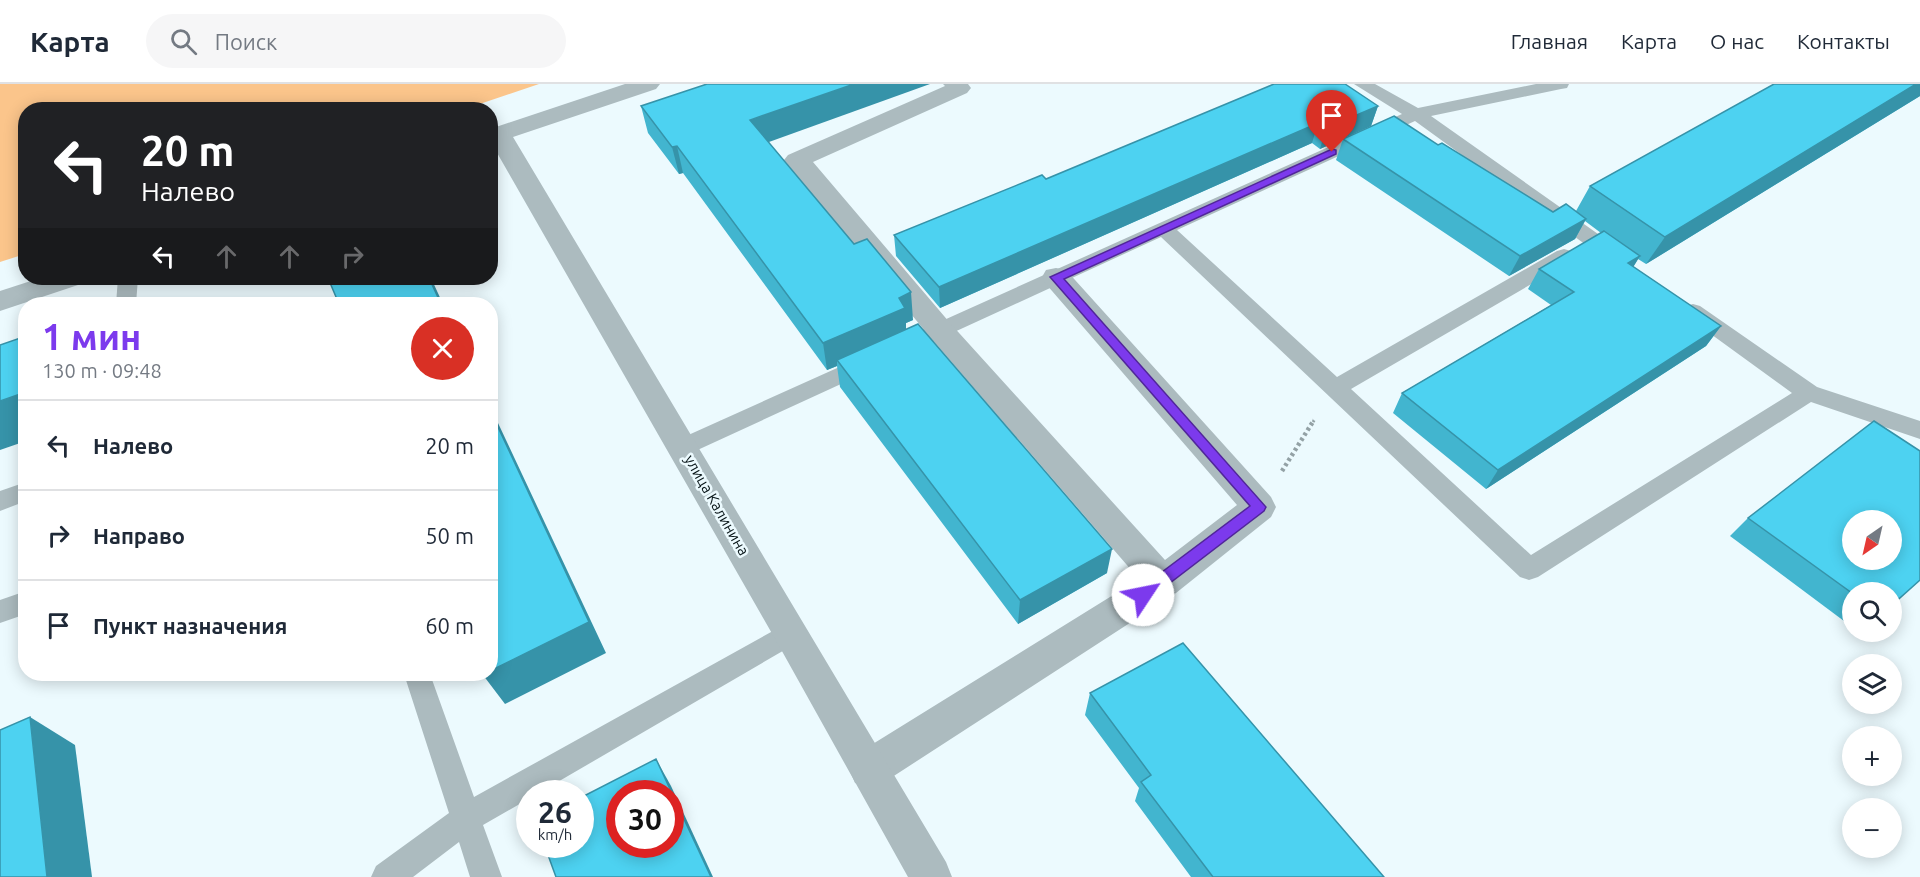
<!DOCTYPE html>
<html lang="ru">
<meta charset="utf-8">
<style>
:root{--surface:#fff;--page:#f6f6f7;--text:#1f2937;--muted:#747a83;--line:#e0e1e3;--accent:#7c3aed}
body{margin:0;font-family:Ubuntu,sans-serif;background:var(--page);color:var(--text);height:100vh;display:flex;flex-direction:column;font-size:22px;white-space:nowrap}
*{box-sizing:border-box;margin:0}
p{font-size:20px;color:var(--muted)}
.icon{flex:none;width:33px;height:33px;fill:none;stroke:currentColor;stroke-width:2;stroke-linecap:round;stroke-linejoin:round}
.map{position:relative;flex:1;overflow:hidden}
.panel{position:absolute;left:18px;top:213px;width:480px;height:384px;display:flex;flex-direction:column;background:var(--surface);border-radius:24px;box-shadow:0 3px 15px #0003}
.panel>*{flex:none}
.guide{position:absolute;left:18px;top:18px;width:480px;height:183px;border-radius:24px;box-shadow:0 3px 15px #0003;background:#202124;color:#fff;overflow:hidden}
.needle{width:39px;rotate:214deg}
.tools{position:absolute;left:1842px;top:426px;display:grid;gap:12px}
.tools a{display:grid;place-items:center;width:60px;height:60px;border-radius:50%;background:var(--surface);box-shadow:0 3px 15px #0003;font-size:30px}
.speed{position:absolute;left:516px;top:696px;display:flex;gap:12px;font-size:30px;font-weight:700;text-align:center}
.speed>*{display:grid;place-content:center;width:78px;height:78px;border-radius:50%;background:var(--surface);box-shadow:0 3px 15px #0003;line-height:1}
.speed small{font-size:15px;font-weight:400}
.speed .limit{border:9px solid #d22;background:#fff;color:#111}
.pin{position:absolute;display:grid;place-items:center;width:51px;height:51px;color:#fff;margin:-62px -26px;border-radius:50% 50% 50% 0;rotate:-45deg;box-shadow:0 0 6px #0007}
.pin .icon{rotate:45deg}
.me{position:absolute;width:66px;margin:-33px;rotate:56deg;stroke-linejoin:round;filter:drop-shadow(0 0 4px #0008)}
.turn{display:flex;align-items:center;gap:21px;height:126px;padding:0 24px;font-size:27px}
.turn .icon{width:78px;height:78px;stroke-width:2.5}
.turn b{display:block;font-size:42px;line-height:51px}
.lanes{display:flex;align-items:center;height:57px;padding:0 24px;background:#0003;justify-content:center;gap:30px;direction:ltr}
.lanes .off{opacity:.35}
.round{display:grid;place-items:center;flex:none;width:63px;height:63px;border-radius:32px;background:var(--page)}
.headline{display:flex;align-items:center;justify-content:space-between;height:102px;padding:0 24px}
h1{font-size:36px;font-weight:700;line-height:45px;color:var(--accent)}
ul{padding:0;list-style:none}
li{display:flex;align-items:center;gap:18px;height:90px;padding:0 24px;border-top:2px solid var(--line)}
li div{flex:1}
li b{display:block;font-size:22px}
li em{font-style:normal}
header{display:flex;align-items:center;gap:36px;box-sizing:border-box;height:84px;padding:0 30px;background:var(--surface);border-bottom:2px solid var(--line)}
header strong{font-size:28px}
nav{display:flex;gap:33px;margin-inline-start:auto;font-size:21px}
.search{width:420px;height:54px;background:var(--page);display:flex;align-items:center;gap:15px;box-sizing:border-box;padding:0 21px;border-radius:33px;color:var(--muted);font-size:22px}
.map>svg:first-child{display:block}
.green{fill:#fbc58b}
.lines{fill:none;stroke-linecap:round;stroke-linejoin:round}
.path-far1{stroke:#93a1a5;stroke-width:3;stroke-dasharray:2 2;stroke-linecap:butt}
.path{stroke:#93a1a5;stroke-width:4.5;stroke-dasharray:3 3;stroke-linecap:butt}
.service{fill:#acbbbf;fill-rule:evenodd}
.minor{fill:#acbbbf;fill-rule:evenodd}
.tertiary{fill:#acbbbf;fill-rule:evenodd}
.wall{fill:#42b5cf}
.shaded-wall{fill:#3693a9}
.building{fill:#4dd2f1;stroke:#3693a9;stroke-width:1.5;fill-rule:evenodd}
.route{fill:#7c3aed;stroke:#51269a;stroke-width:1.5}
.labels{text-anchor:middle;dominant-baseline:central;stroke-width:5;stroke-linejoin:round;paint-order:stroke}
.street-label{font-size:15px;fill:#061316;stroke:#ecfafe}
</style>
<header>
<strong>Карта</strong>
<div class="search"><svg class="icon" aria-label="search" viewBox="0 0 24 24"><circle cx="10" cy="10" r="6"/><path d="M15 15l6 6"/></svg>Поиск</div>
<nav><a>Главная</a><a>Карта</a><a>О нас</a><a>Контакты</a></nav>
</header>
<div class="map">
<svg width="1920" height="793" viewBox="0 0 1920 793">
<rect width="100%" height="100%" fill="#ecfafe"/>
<polygon class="green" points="0,0 539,0 462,26 26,26 25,170 0,178"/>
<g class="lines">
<polyline class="path-far1" points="1313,338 1315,335"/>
<polyline class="path" points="1282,387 1314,336"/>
<g class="service">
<polygon points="1354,0 1375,0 1418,24 1536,0 1569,0 1567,4 1561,5 1431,32 1625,169 1628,174 1625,179 1618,181 1611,179 1415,37 1177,146 1337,293 1557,167 1564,165 1571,167 1574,172 1571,177 1351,305 1531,471 1792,309 1686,232 1683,227 1686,222 1693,220 1700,222 1817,303 1920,337 1920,355 1811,318 1538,493 1529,496 1520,493 1161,153 691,369 683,372 675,369 671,363 675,357 1402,30"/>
<polygon points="118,194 138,194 136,220 116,220"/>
<polygon points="26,398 26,417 0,427 0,407"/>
<polygon points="26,507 26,530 0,539 0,516"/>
<polygon points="791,537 800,541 804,549 800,557 537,710 530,710 530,714 483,741 502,793 470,793 459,758 413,793 371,793 376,782 449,729 404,590 430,590 474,713"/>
</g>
<polygon class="minor" points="943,0 968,0 971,4 967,9 813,78 950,239 1165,476 1237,421 1046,200 1042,193 1046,186 1056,184 1066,186 1271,413 1276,423 1271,433 1176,509 883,699 869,704 855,699 849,685 855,671 1139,495 930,253 784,76 788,71 945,2"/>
<g class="tertiary">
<polygon points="625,0 660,0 656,5 513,53 946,778 952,793 908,793 778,560 492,60 490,60 490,45"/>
<polygon points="40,194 82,194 78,201 0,227 0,207"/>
</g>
</g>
<g class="wall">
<polygon points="1920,0 1920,12 1646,180 1638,175 1633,183 1721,242 1706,262 1486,405 1393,329 1402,309 1551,221 1528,205 1539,185 1601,149 1585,137 1575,155 1509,192 1336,76 1343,55 1438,61 1553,128 1576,127 1590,102"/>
<polygon points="641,22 768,58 913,236 906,239 906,245 1107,489 1018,540 840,303 837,282 827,286 683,89 679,90 648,49"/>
<polygon points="1378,22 1371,42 1320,65 1312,59 940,224 896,172 894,151 1046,95"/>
<polygon points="1748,434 1852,508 1852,543 1730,452"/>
<polygon points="1090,609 1384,793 1191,793 1135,717 1139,704 1085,631"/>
</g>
<g class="shaded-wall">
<polygon points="854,0 930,0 755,63 750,36"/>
<polygon points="1916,0 1920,0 1920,12 1646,180 1665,153"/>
<polygon points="1378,22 1371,42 1320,65 1326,44"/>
<polygon points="1318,39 1312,59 940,224 939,203"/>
<polygon points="677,62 683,89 679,90 672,63"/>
<polygon points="1586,135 1575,155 1509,192 1520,172"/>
<polygon points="1640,172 1627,193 1628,179"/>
<polygon points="429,194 431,194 443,220 441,220"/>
<polygon points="911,208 913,236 906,239 906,251 837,276 837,282 827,286 823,259 899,214"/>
<polygon points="1721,242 1706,262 1486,405 1498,386"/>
<polygon points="26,308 26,357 0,366 0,317"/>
<polygon points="490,322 606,569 505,620 483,591 485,590 490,590"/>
<polygon points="1112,465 1107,489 1018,540 1020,516"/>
<polygon points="30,633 75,661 92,793 47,793"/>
<polygon points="656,675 671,702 713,793 711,793"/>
</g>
<g class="building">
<polygon points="707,0 854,0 750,36 854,160 867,155 911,208 899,214 905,224 823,259 677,62 672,63 641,22"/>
<polygon points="1274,0 1345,0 1378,22 1326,44 1318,39 939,203 894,151 1042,91 1046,95"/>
<polygon points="1774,0 1916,0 1665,153 1590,102"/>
<polygon points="1394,32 1438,61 1442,59 1553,128 1566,120 1586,135 1520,172 1343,55"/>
<polygon points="1604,147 1640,172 1628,179 1721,242 1498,386 1402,309 1574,208 1539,185"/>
<polygon points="328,194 429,194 441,220 339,220"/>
<polygon points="918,240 1112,465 1020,516 837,276"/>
<polygon points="26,252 26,308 0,317 0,261"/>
<polygon points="490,326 589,538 490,587"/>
<path d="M1874 337 1920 367V496L1892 521V508L1852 509 1748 434ZM1852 436H1892V476H1852Z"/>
<polygon points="1183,559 1384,793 1213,793 1141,698 1151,691 1090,609"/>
<polygon points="30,633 47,793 0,793 0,646"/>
<path d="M656 675 711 793H556L544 760H580V714ZM620 710H670V760H620Z"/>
</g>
<polygon class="route" points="1332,65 1336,66 1336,70 1064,195 1266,423 1264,427 1149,515 1143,517 1138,515 1136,511 1138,506 1250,422 1050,193"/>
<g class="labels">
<g class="street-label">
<text transform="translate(717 421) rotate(60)">улица Калинина</text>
</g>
</g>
</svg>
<div class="tools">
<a><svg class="needle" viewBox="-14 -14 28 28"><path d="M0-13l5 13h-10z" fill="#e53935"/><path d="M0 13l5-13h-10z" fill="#747a83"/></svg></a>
<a><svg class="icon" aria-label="search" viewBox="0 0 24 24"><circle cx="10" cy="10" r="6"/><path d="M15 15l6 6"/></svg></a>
<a><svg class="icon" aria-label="layers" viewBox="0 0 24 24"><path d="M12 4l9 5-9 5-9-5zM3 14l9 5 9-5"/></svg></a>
<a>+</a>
<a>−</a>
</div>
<div class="speed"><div>26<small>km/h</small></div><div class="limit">30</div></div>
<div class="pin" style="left:1332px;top:68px;background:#d93025"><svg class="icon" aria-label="arrive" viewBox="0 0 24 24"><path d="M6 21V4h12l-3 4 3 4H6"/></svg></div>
<svg class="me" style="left:1143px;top:511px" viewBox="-20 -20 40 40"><circle r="19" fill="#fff"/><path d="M0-13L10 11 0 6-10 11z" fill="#7c3aed"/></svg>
<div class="guide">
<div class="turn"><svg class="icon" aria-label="left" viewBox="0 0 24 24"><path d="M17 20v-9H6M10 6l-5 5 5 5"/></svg><div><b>20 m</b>Налево</div></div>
<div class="lanes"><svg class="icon" aria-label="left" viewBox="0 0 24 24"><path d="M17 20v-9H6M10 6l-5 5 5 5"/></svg><svg class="icon off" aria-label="ahead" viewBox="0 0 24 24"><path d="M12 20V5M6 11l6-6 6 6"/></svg><svg class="icon off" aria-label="ahead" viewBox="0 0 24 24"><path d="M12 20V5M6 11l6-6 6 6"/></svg><svg class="icon off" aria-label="right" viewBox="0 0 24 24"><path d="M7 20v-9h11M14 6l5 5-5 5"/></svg></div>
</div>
<section class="panel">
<div class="headline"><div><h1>1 мин</h1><p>130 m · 09:48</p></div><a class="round" style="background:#d93025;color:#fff"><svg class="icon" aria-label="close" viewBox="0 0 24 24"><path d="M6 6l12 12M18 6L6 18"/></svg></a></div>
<ul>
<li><svg class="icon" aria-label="left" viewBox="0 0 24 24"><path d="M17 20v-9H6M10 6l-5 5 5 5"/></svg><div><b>Налево</b></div><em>20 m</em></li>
<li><svg class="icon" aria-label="right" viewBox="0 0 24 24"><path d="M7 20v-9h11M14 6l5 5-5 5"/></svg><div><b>Направо</b></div><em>50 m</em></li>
<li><svg class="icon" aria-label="arrive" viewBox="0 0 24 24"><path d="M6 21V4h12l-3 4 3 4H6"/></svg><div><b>Пункт назначения</b></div><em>60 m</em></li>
</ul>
</section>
</div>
